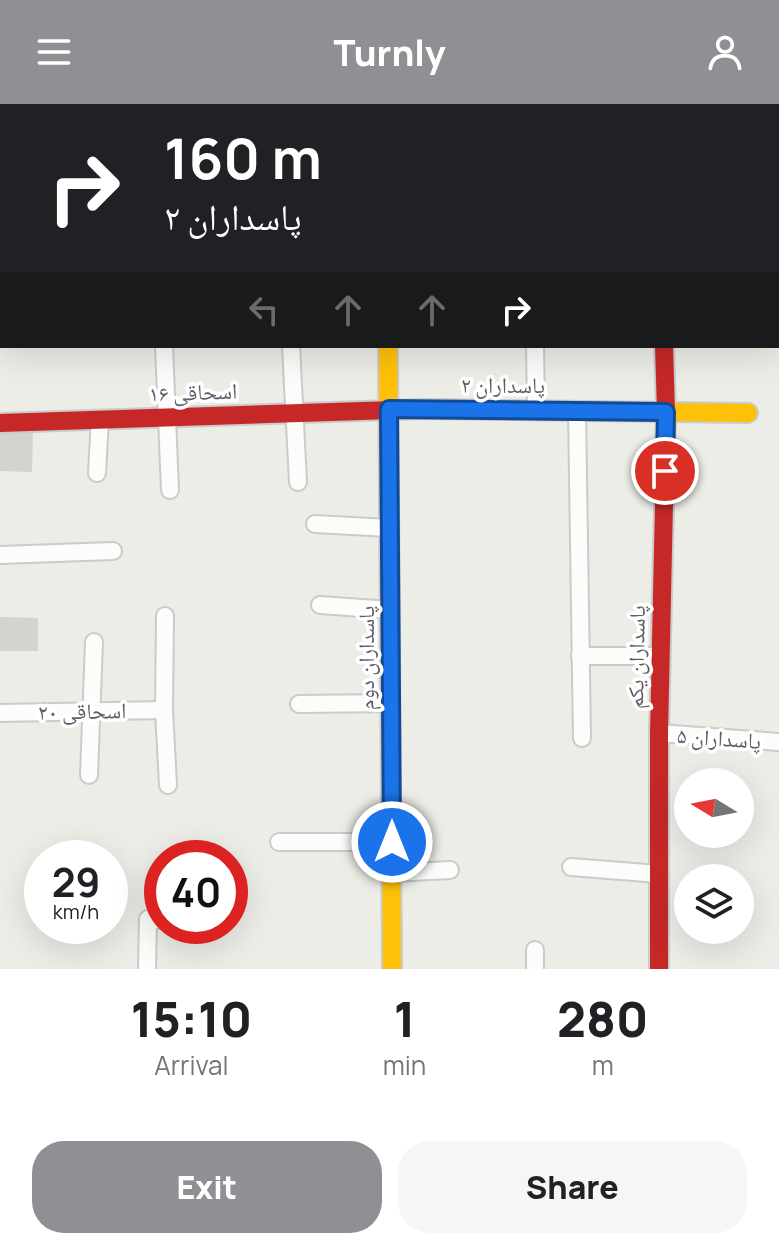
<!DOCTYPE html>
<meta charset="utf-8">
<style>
:root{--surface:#fff;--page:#f6f6f6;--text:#202124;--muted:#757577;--accent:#8f9093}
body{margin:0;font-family:Manrope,"Noto Naskh Arabic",sans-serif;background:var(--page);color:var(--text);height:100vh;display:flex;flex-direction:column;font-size:30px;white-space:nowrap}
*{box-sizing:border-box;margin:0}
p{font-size:26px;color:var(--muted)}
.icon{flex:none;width:44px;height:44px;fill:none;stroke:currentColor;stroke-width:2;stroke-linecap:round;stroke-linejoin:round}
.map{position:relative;height:865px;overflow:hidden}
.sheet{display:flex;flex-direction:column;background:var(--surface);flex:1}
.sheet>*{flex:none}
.top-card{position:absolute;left:0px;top:0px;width:780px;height:244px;box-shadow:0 8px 32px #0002;background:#202124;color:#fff;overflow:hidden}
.needle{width:52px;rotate:280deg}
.fabs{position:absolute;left:674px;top:664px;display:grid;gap:16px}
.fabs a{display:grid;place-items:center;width:80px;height:80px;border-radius:50%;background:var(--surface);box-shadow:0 8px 32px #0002;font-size:40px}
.speed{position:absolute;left:24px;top:736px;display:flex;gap:16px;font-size:40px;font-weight:700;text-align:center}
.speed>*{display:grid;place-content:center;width:104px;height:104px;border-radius:50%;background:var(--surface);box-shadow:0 8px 32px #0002;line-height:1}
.speed small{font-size:20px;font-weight:400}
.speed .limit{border:12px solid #d22;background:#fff;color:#111}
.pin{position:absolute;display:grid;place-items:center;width:68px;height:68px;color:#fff;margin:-34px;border:4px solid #fff;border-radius:50%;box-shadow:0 2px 8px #0007}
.me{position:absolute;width:88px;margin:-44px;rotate:0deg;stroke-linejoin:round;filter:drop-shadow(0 0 6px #0008)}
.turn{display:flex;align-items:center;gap:28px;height:168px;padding:0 32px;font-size:36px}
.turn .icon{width:104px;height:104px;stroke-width:2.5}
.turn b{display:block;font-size:56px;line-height:68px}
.lanes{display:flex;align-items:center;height:76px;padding:0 32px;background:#0003;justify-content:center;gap:40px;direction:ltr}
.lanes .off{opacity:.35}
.eta{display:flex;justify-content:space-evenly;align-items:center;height:136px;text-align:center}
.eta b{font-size:48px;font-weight:800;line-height:56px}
.cta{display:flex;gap:16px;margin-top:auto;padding:16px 32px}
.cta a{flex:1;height:92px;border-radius:32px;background:var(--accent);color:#fff;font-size:32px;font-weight:800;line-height:92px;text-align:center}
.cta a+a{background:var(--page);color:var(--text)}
header{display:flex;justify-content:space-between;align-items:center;height:104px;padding:0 32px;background:var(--accent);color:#fff;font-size:36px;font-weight:800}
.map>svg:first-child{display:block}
.building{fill:#d3d4d0}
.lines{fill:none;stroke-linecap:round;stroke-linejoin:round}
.street-casing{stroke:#cacbca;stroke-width:20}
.slow-casing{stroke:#cacbca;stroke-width:22}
.jam-casing{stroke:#cacbca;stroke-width:22}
.street{stroke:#fcfcfb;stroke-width:16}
.slow{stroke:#ffc107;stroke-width:18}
.jam{stroke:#c62828;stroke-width:18}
.route-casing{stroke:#114b97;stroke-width:20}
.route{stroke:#1a73e8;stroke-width:14}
.labels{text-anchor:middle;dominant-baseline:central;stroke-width:7;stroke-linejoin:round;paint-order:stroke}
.street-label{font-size:22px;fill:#5d5e66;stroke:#fff}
</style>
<header><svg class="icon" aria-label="menu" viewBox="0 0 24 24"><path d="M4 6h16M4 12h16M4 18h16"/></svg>Turnly<svg class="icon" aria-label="person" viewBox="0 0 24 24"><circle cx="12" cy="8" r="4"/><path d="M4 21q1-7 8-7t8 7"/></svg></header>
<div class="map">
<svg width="779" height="865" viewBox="0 0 779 865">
<rect width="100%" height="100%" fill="#ecede7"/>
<g class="building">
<polygon points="0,328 33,328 32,368 0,367"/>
<polygon points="0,513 38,514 38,547 0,547"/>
</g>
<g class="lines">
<defs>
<g id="street">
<polyline points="528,2 528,0"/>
<polyline points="0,12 2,12"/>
<polyline points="0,101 2,101"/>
<polyline points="164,242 170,386"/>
<polyline points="291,242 298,378"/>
<polyline points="535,242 536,305"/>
<polyline points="577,306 582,634"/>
<polyline points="97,369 100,315"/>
<polyline points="315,420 389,424"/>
<polyline points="0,451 113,447"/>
<polyline points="320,501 390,506"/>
<polyline points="165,512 164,606 168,681"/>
<polyline points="580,552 660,552"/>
<polyline points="299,600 391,599"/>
<polyline points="0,609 164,606"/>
<polyline points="659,629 779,638"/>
<polyline points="89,671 94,538"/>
<polyline points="279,738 392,738"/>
<polyline points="571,763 659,770"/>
<polyline points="392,769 450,766"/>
<polyline points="147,865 148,815 162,816"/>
<polyline points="535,865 535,846"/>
</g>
<g id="slow">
<polyline points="388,242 392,865"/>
<polyline points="424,305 748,309"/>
</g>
<g id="jam">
<polyline points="386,0 386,2"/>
<polyline points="659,0 659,2"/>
<polyline points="0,319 424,305"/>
<polyline points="659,865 659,629 666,308 664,242"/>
</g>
</defs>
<use href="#street" class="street-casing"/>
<use href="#slow" class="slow-casing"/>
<use href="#jam" class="jam-casing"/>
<use href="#street" class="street"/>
<use href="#slow" class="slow"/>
<use href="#jam" class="jam"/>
</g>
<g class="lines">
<defs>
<polyline id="route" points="392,738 389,305 666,308 665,367"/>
</defs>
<use href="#route" class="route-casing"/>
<use href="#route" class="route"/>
</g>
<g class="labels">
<g class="street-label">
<text x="503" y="281">پاسداران ۲</text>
<text transform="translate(193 288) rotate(-2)">اسحاقی ۱۶</text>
<text transform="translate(636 553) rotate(-89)">پاسداران یکم</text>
<text transform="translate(366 554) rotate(-90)">پاسداران دوم</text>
<text transform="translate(82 607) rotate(-1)">اسحاقی ۲۰</text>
<text transform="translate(719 634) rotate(4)">پاسداران ۵</text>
</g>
</g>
</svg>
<div class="fabs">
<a><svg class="needle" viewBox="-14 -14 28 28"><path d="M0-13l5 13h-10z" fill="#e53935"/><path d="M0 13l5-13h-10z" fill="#757577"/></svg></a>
<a><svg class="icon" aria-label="layers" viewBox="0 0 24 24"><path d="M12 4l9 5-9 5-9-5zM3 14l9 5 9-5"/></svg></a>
</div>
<div class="speed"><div>29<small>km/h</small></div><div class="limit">40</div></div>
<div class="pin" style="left:665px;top:367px;background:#d93025"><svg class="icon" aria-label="arrive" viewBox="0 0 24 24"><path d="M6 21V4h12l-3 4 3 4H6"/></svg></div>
<svg class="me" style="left:392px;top:738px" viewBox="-20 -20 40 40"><circle r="17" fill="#1a73e8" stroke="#fff" stroke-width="3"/><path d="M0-11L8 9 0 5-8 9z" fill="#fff"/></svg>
<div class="top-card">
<div class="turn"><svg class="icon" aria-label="right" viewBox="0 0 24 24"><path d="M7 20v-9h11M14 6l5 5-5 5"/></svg><div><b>160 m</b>پاسداران ۲</div></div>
<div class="lanes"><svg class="icon off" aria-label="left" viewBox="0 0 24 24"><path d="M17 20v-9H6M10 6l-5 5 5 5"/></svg><svg class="icon off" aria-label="ahead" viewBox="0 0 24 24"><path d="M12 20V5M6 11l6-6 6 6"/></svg><svg class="icon off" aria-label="ahead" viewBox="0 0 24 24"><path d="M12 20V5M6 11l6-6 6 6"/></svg><svg class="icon" aria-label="right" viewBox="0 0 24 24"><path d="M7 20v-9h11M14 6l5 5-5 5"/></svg></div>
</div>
</div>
<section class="sheet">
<div class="eta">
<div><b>15:10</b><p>Arrival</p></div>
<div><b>1</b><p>min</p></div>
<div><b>280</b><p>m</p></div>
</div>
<div class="cta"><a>Exit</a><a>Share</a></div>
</section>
